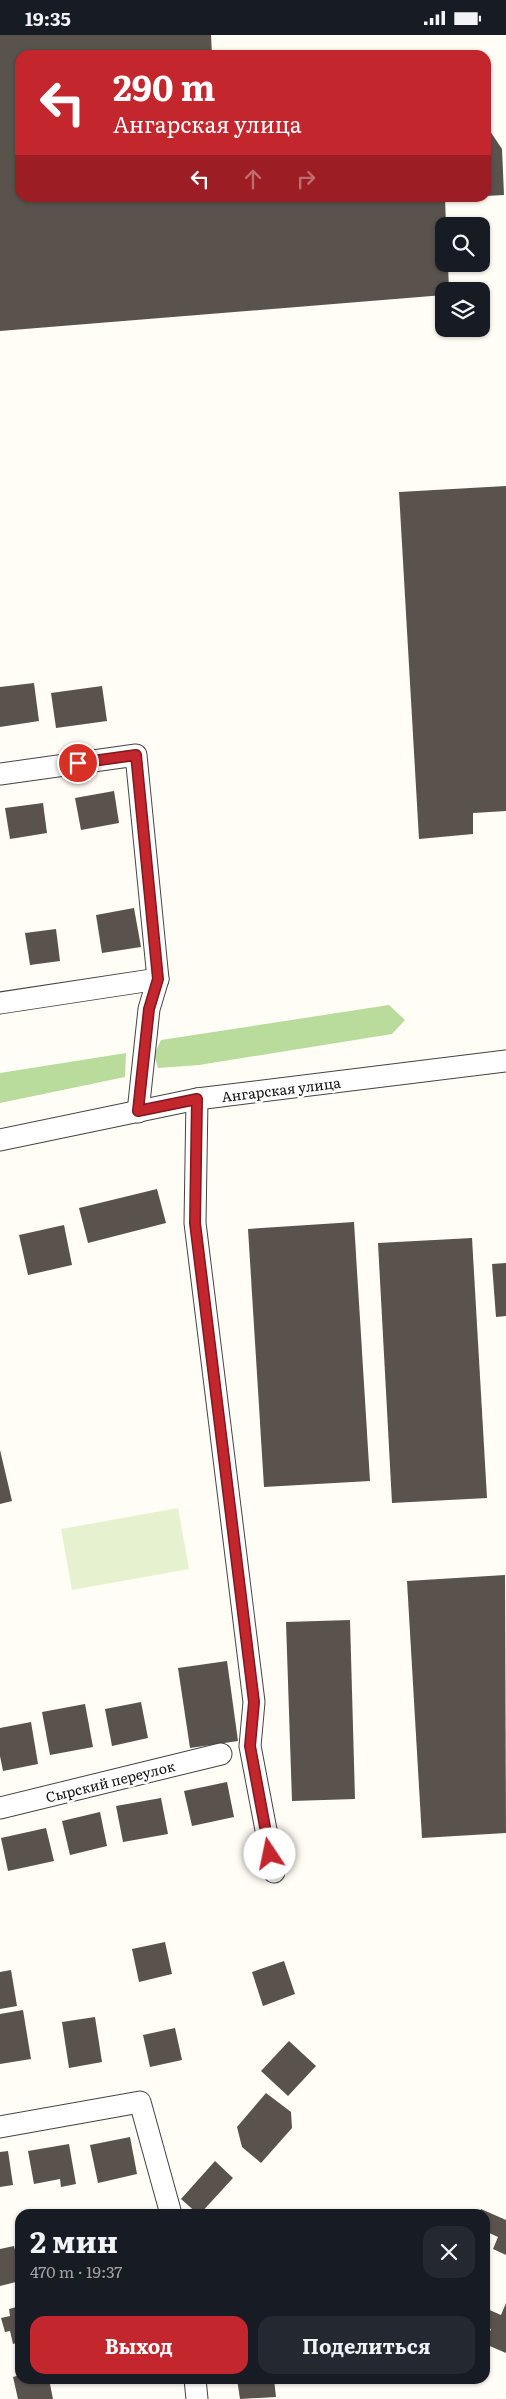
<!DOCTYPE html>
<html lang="ru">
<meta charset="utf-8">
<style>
:root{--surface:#171b24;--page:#242831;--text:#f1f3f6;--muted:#9ea1a6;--accent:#c4262e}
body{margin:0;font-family:Literata,serif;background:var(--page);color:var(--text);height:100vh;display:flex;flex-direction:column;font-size:19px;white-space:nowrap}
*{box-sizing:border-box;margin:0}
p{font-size:16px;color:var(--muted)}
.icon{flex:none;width:28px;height:28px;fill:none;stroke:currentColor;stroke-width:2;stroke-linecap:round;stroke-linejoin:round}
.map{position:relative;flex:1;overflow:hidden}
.drawer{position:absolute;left:15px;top:2174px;width:475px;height:175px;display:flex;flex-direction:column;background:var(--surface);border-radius:15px;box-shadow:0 1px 4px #0004}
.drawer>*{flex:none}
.banner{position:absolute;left:15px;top:15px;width:476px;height:152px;border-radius:15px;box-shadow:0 1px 4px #0004;background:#c4262e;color:#fff;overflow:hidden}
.controls{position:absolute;left:435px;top:182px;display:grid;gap:10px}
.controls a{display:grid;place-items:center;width:55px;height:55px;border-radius:10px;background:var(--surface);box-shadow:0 1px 4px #0004;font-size:25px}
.pin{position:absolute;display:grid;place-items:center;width:42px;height:42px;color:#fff;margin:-21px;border:2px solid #fff;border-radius:50%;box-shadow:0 1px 5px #0007}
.me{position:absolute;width:55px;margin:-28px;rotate:349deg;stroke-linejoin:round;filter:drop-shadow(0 0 4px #0008)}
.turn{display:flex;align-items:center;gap:18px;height:105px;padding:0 15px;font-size:22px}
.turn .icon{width:65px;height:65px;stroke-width:2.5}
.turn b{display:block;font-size:35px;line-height:42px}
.lanes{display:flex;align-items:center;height:48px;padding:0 15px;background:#0003;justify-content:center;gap:25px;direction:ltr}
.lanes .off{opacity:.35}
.round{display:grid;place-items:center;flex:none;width:52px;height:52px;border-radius:15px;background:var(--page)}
.head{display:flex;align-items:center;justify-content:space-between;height:85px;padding:0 15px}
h1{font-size:30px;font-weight:700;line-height:38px}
.button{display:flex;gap:10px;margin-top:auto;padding:10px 15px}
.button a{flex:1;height:58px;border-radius:15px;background:var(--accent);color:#fff;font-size:20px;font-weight:700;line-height:58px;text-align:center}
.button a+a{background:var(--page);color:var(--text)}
.status{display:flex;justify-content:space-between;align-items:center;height:35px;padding:0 25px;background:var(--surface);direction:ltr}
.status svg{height:14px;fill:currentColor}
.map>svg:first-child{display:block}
.forest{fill:#b9dc9c}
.pitch{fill:#e6f2cf}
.building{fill:#5a524d}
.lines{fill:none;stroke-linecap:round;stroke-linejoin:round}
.street-casing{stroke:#444;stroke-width:23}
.street{stroke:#fff;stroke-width:21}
.route-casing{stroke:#7f191e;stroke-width:12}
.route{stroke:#c4262e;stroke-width:9}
.labels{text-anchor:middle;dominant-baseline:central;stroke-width:5;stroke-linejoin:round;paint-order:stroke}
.street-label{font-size:14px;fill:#111;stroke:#fff}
</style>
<div class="status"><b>19:35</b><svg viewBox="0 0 49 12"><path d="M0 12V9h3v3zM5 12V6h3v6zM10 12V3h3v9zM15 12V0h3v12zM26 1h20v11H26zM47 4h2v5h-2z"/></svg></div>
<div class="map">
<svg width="506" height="2364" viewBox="0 0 506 2364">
<rect width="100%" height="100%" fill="#fffdf5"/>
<g class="forest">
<polygon points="389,970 405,985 392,999 199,1030 158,1033 154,1020 161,1005"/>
<polygon points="126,1018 125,1042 0,1068 0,1038"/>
</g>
<polygon class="pitch" points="178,1473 189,1534 72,1555 61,1494"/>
<g class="building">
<polygon points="0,0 211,0 212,20 20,20 20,162 445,162 446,191 444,191 444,229 448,229 449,256 444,256 444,260 0,296"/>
<polygon points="486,90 502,114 504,160 486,161"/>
<polygon points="506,451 506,776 473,778 473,799 419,804 399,457"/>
<polygon points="34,648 39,686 0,692 0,652"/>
<polygon points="102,651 107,686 56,693 51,658"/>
<polygon points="114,756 119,788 81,795 75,763"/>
<polygon points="43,768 47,798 10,804 5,773"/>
<polygon points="134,873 141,912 102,918 96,880"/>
<polygon points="56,894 60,926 30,930 25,898"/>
<polygon points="157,1154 166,1188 88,1208 79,1173"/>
<polygon points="354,1187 370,1446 264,1452 248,1194"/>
<polygon points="64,1190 72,1230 28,1240 19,1200"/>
<polygon points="472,1203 487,1463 392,1468 378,1208"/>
<polygon points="506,1228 506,1281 496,1282 492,1229"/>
<polygon points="0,1415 12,1466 0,1469"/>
<polygon points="505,1540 506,1798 422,1803 407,1546"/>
<polygon points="350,1585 355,1764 292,1766 286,1587"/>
<polygon points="227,1626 238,1706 190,1713 178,1633"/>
<polygon points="141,1667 148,1703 112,1711 105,1674"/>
<polygon points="85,1669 93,1712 50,1720 42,1677"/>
<polygon points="31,1687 38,1729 3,1736 0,1721 0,1693"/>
<polygon points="227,1747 234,1782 192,1791 184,1756"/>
<polygon points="161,1763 168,1799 123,1807 116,1771"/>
<polygon points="100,1777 107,1811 70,1820 62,1786"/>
<polygon points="46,1793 54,1826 8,1836 1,1803"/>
<polygon points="165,1907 172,1939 139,1947 132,1914"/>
<polygon points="284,1926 295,1959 263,1971 252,1937"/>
<polygon points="11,1935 17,1971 0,1974 0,1937"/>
<polygon points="23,1975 31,2024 0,2029 0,1979"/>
<polygon points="95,1982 102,2027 69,2033 62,1987"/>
<polygon points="175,1993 182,2025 150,2032 143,2000"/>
<polygon points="289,2006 316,2031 288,2061 261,2036"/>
<polygon points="266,2058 291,2077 292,2093 261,2128 242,2112 237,2092"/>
<polygon points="130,2102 137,2139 98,2148 90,2110"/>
<polygon points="69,2109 76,2149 61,2152 60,2144 34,2149 28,2116"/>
<polygon points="8,2116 13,2150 0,2152 0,2117"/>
<polygon points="215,2126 233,2143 200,2179 198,2179 181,2164"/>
<polygon points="481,2174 506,2185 506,2220 493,2214 498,2202 485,2196 485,2179 479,2179"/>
<polygon points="14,2211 20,2234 20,2246 0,2251 0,2214"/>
<polygon points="506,2268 506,2318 485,2309 491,2294 485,2292 485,2273 501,2280"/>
<polygon points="20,2271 20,2307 13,2309 10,2296 5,2297 1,2283 10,2281 9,2274"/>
<polygon points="20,2340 20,2344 49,2344 53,2364 18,2364 13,2342"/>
<polygon points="237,2344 274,2344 276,2362 240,2364"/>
</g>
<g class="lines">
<defs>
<g id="street">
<polyline points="0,739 136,720 158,944 149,974 138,1077"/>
<polyline points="0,968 158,944"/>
<polyline points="197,1064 195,1188 254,1667 250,1711 274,1837"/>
<polyline points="0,1105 197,1064 506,1026"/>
<polyline points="0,1773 221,1719"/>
<polyline points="0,2092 140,2067 171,2179"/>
<polyline points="195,2344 197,2364"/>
</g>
</defs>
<use href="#street" class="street-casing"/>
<use href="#street" class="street"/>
</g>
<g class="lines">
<defs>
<polyline id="route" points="78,728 136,720 158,944 149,974 138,1076 197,1064 195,1188 254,1667 250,1711 270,1819"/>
</defs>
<use href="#route" class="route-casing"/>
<use href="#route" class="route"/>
</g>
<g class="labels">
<g class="street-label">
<text transform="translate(281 1054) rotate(-7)">Ангарская улица</text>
<text transform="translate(110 1746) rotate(-14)">Сырский переулок</text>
</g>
</g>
</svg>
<div class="controls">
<a><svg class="icon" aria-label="search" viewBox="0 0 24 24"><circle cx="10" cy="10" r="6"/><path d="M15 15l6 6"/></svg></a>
<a><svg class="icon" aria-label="layers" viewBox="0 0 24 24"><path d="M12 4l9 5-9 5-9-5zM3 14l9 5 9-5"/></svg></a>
</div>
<div class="pin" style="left:78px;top:728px;background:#d93025"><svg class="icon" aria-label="arrive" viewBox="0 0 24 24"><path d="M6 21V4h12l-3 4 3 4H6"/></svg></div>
<svg class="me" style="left:270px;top:1819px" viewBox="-20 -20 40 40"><circle r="19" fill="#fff"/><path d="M0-13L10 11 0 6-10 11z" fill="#c4262e"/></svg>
<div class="banner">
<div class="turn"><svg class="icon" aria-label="left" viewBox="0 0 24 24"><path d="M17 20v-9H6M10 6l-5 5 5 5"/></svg><div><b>290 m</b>Ангарская улица</div></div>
<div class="lanes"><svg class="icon" aria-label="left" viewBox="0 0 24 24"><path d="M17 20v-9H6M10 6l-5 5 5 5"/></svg><svg class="icon off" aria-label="ahead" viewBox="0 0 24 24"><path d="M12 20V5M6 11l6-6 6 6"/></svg><svg class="icon off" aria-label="right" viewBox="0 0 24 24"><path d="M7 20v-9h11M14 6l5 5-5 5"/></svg></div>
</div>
<section class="drawer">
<div class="head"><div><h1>2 мин</h1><p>470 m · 19:37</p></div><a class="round"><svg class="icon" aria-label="close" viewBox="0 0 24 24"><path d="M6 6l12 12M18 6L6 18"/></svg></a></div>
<div class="button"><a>Выход</a><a>Поделиться</a></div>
</section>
</div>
